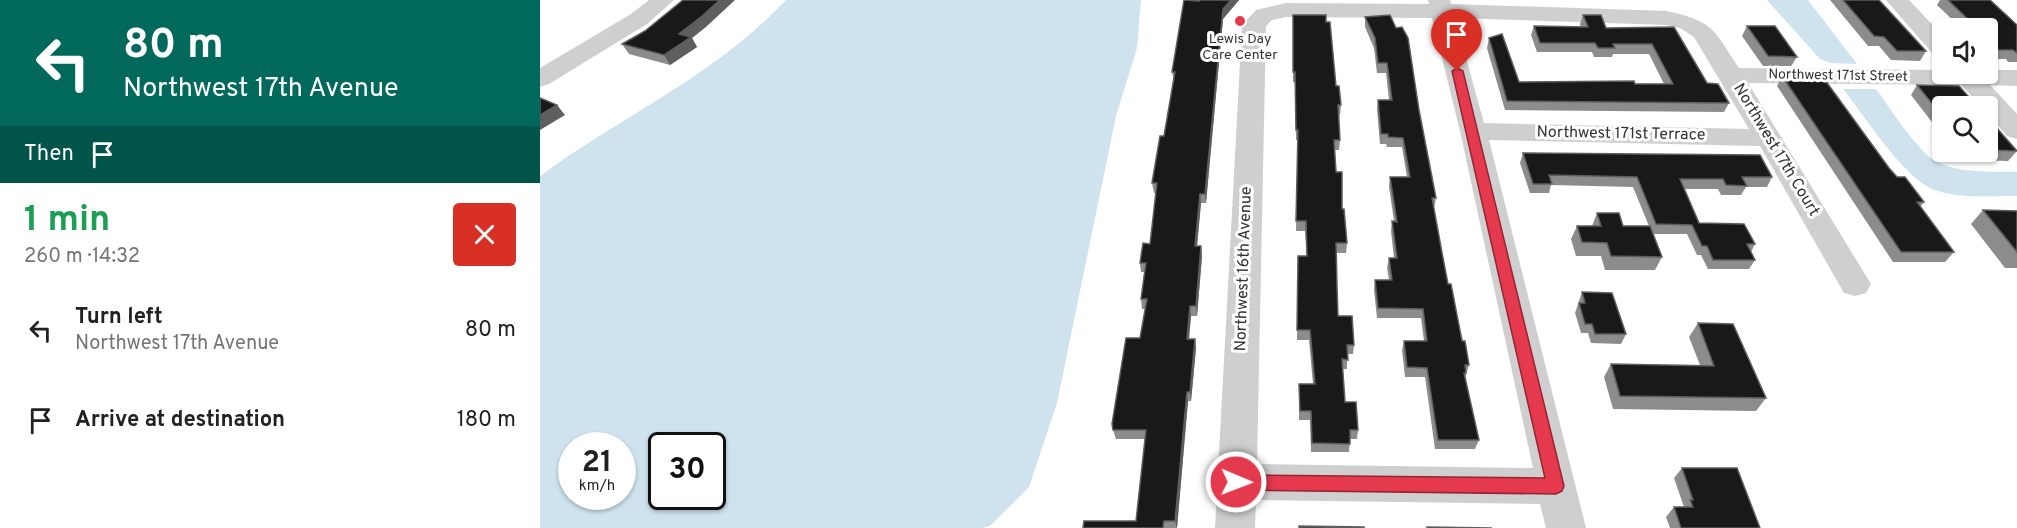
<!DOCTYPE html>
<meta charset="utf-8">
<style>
:root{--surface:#fff;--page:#f6f6f6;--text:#202124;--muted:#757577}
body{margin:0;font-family:Overpass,sans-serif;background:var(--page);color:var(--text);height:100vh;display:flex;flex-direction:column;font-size:22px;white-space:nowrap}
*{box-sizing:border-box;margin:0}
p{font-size:20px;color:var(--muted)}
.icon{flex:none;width:33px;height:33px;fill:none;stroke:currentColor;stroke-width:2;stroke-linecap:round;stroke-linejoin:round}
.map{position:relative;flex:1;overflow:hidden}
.drawer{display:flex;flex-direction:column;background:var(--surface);width:540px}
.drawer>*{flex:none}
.hud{background:#00695c;color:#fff;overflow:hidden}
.controls{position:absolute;left:1392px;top:18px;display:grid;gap:12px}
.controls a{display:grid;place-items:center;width:66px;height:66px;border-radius:6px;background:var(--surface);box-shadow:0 2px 4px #0004;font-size:30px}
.speed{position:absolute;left:18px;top:432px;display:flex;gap:12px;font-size:30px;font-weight:700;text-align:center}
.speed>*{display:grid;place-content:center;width:78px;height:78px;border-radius:50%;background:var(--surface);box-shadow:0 2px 4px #0004;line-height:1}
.speed small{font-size:15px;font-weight:400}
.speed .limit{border:3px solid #111;border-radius:9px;background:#fff;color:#111}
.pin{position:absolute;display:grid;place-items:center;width:51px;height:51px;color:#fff;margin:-62px -26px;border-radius:50% 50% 50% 0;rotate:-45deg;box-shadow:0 0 6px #0007}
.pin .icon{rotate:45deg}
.me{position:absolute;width:66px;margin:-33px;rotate:91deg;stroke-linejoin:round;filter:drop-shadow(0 0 4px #0008)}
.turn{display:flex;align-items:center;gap:21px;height:126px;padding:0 24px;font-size:27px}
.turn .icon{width:78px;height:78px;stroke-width:2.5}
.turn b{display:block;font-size:42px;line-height:51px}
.then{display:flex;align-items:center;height:57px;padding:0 24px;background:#0003;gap:12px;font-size:22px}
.round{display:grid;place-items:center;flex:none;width:63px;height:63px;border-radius:6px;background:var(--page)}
.head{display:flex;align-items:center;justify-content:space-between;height:102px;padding:0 24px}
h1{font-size:36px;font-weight:700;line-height:45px;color:#1e9e55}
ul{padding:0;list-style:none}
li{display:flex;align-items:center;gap:18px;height:90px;padding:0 24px}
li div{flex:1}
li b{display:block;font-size:22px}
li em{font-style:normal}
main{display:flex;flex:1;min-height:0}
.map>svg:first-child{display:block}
.water{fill:#cee3ee;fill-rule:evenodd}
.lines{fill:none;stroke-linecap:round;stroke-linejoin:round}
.minor{fill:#cfcfcf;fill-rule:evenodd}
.wall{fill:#8c8c8c}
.shaded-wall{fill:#5e5e5e}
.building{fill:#191919;stroke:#5e5e5e;stroke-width:1.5}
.route{fill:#e5394d;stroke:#952532;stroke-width:1.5}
.poi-dot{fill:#e5394d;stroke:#fff;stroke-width:2}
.labels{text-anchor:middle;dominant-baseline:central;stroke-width:6;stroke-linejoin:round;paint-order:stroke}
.far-poi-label{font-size:14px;fill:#323232;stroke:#fff}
.far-street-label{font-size:14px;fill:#323232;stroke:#fff}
.street-label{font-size:16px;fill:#323232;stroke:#fff}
</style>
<main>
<section class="drawer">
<div class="hud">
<div class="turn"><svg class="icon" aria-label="left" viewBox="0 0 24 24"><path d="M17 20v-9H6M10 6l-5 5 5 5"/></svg><div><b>80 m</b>Northwest 17th Avenue</div></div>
<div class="then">Then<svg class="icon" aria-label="arrive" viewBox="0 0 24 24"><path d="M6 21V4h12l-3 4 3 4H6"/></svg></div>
</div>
<div class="head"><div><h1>1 min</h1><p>260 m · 14:32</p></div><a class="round" style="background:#d93025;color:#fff"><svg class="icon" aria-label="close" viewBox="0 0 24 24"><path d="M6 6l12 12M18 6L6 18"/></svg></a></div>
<ul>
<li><svg class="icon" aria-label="left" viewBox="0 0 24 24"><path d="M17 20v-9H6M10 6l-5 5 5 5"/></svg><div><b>Turn left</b><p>Northwest 17th Avenue</p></div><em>80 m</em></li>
<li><svg class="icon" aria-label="arrive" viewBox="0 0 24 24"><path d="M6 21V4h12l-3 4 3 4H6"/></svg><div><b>Arrive at destination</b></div><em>180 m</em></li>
</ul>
</section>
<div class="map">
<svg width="1477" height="528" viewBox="0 0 1477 528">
<rect width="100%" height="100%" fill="#fff"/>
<g class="water">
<path d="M246 0H601L597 48 576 116 517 403 489 487 450 526 442 528H0V176C82 116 176 75 246 0ZM32 446H82V496H32ZM122 446H172V496H122Z"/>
<polygon points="1227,0 1268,0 1317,64 1291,63 1280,59"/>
<path d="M1303 89H1336C1350 108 1376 149 1395 161 1419 174 1451 171 1477 172V196C1450 196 1420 199 1395 190 1365 180 1324 115 1303 89Z"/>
</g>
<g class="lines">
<g class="minor">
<polygon points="109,0 134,0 107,24 9,84 0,87 0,68 91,14"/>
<path d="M888 0H910L911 4 1127 11C1175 22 1173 29 1199 68L1402 70V74H1448V70H1477V86L1450 85 1477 114V139L1467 136 1448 114V106H1441L1421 85 1208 83 1331 284 1326 293 1315 296 1304 293 1220 146 949 140 1046 528H1006L1000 504 716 500 715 528H675L702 25 716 10 746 3 889 4ZM746 17 892 18 920 131 993 468 717 464 726 26 732 20ZM915 18 1127 25 1140 28 1154 37 1209 129 944 123Z"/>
<polygon points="1346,0 1369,0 1402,35 1402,56 1393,54"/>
</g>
</g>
<g class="wall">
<polygon points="660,0 699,0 683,19 666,203 661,203 657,246 661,246 662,256 657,316 651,316 649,339 655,339 656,348 651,401 648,401 637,528 543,528 596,521 605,439 576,439 573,430 600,338 606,309 602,309 601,299 604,272 601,272 600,263 610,244 616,193 614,193 612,183 624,136 634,81 632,72"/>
<polygon points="1290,0 1339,0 1386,51 1380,61 1351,60 1339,46 1328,46"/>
<polygon points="1400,0 1450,0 1477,25 1477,62 1468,62 1466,59 1451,59 1448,56 1448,28 1421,28 1397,5"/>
<polygon points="753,15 786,22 796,86 801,105 800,115 799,115 800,140 799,150 794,150 796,172 807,243 806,253 796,253 798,316 814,345 813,354 807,354 807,369 803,369 805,402 818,430 817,439 810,439 809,452 771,452 770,420 759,420 759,393 773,384 769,340 757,340 758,256 767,256 765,231 756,231 758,140 756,140 755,82 753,82"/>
<polygon points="1043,15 1066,28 1134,27 1167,83 1189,103 1184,112 965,110 947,48 949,38 979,82 1124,84 1109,54 1073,54 1072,57 1054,57 1052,52 997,52 991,35 994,26 1041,27 1040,24"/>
<polygon points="825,17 879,110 896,198 894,208 903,258 908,284 929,365 925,378 939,440 935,449 895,449 885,377 865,377 862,350 864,341 884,341 881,318 837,318 834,290 835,280 849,280 847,268 849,258 854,258 851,231 852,221 854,221 849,187 850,177 867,177 862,147 847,147 846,144 840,144 837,109 838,100 849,100 846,73 837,73 834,48 825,27"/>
<polygon points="167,26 152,38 157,47 130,65 89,54 82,44"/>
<polygon points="1207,26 1257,57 1251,66 1223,66 1202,36"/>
<polygon points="1242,76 1349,168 1357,177 1384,202 1380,207 1414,252 1405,262 1353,262 1237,86"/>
<polygon points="1377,85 1402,106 1402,135 1371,95"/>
<polygon points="1448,118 1477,151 1468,161 1435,160 1428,152 1448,152"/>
<polygon points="983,153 1232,177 1227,187 1206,187 1201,195 1181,195 1178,189 1144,189 1159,223 1215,244 1211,252 1215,260 1209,269 1168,269 1161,255 1157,255 1147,234 1113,234 1122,257 1115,270 1065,270 1061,256 1036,256 1031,239 1037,226 1052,226 1057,213 1083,226 1109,226 1093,187 1011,185 1009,193 990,193 980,163"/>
<polygon points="1443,210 1477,211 1477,268 1465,268 1431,224"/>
<polygon points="1042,292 1086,334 1081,344 1051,343 1048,333 1041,333 1035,313"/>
<polygon points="1158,323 1226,398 1216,411 1073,409 1064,377 1071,364 1160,365 1149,337"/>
<polygon points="1142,468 1220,528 1130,528 1126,517 1134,507 1144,507 1134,478"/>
</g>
<g class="shaded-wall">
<polygon points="180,0 195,0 167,26 152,38 157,47 130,65 124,55 139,34"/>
<polygon points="691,0 699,0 683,19 666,203 665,194 683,9"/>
<polygon points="17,105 25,115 0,130 0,115"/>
<polygon points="660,194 661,203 656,256 655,246"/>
<polygon points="661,246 662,256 657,316 656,306"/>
<polygon points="650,306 651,316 648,348 647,339"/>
<polygon points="655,339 656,348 651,401 650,392"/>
<polygon points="647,392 648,401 637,528 635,521"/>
</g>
<g class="building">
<polygon points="143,0 180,0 161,17 139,34 151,37 124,55 82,44 105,31"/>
<polygon points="644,0 659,1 660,0 691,0 683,9 665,194 660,194 655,246 661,246 656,306 650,306 647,339 655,339 650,392 647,392 635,521 624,521 623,528 543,528 544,521 596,521 606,430 573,430 572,424 586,338 600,338 607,299 601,299 606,263 600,263 603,243 610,244 617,183 612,183 620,136 624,136 635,72 632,72"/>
<polygon points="1303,0 1339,0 1386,51 1357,51 1344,37 1334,36"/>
<polygon points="1408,0 1450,0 1477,25 1477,53 1473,50 1458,50 1448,39 1448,28 1437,28"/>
<polygon points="753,15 786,15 786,22 790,22 796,86 799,86 801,105 798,105 800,140 794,140 796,172 802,172 802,209 804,209 807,243 796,243 797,286 798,316 812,316 814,345 807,345 808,360 802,359 805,402 816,402 818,430 810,430 810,444 772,443 771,411 760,411 759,384 775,384 770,330 757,330 758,256 767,256 766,221 756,221 758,130 756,130 755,72 753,72"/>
<polygon points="850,15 856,28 862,27 868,38 879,110 896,198 892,198 903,258 908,284 911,284 922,341 925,341 929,365 925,365 926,373 924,373 939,440 898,440 887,368 867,367 864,341 887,341 883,309 838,308 835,280 852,280 849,258 857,258 852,221 857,222 850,177 870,177 863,138 848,137 848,134 841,134 838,100 852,100 847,63 838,63 835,38 825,17"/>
<polygon points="1043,15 1061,15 1066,28 1134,27 1167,83 1178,84 1189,103 967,101 949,38 962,34 979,82 1094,81 1095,84 1133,84 1112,44 1073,44 1075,48 1058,48 1055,43 1000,43 994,26 1048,27"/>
<polygon points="1207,26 1235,26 1257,57 1228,56"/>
<polygon points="1242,76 1271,76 1274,80 1285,80 1349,168 1357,177 1365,177 1384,202 1377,202 1414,252 1361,252"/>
<polygon points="1377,85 1419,86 1437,106 1402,106 1402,116"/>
<polygon points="0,98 17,105 0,115"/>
<polygon points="1448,118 1477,151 1448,150"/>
<polygon points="983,153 1220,155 1232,177 1202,177 1207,186 1186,185 1183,179 1140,179 1159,223 1204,224 1215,244 1207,244 1215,260 1173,260 1167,246 1162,246 1152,225 1116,224 1097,177 1009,175 1012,184 993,184"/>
<polygon points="1443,210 1477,211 1477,252"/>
<polygon points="1057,213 1079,213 1083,226 1110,226 1122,257 1071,256 1067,243 1042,242 1037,226 1061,226"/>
<polygon points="1042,292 1072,293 1086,334 1055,334 1052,324 1045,324 1039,303 1045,303"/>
<polygon points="1158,323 1193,324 1226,398 1080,396 1071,364 1174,366"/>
<polygon points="1142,468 1197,468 1220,528 1141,528 1134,507 1153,507 1150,500 1153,500"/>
<polygon points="759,526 824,527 824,528 759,528"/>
<polygon points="887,527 952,528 887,528"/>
</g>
<polygon class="route" points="917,68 923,71 1024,486 1022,491 1016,494 696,490 690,488 687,482 690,477 696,475 1005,478 912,71"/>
<circle class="poi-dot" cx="700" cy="21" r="6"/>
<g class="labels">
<g class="far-poi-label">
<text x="700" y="39">Lewis Day<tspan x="700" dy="16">Care Center</tspan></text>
</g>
<g class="far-street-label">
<text transform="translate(1298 76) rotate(1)">Northwest 171st Street</text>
</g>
<g class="street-label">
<text transform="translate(1081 134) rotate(1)">Northwest 171st Terrace</text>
<text transform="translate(1236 150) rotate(59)">Northwest 17th Court</text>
<text transform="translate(704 269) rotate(-88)">Northwest 16th Avenue</text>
</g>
</g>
</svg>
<div class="controls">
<a><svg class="icon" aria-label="sound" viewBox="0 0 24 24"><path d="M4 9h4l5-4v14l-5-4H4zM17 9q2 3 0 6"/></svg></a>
<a><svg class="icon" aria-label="search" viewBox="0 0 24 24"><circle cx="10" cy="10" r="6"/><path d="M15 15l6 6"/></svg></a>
</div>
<div class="speed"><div>21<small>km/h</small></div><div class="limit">30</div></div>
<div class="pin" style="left:917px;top:71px;background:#d93025"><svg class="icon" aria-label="arrive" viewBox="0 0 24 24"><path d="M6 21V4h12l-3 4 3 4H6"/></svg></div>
<svg class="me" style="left:696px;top:482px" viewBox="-20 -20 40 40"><circle r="17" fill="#e5394d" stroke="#fff" stroke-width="3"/><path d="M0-11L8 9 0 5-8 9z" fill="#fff"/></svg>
</div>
</main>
